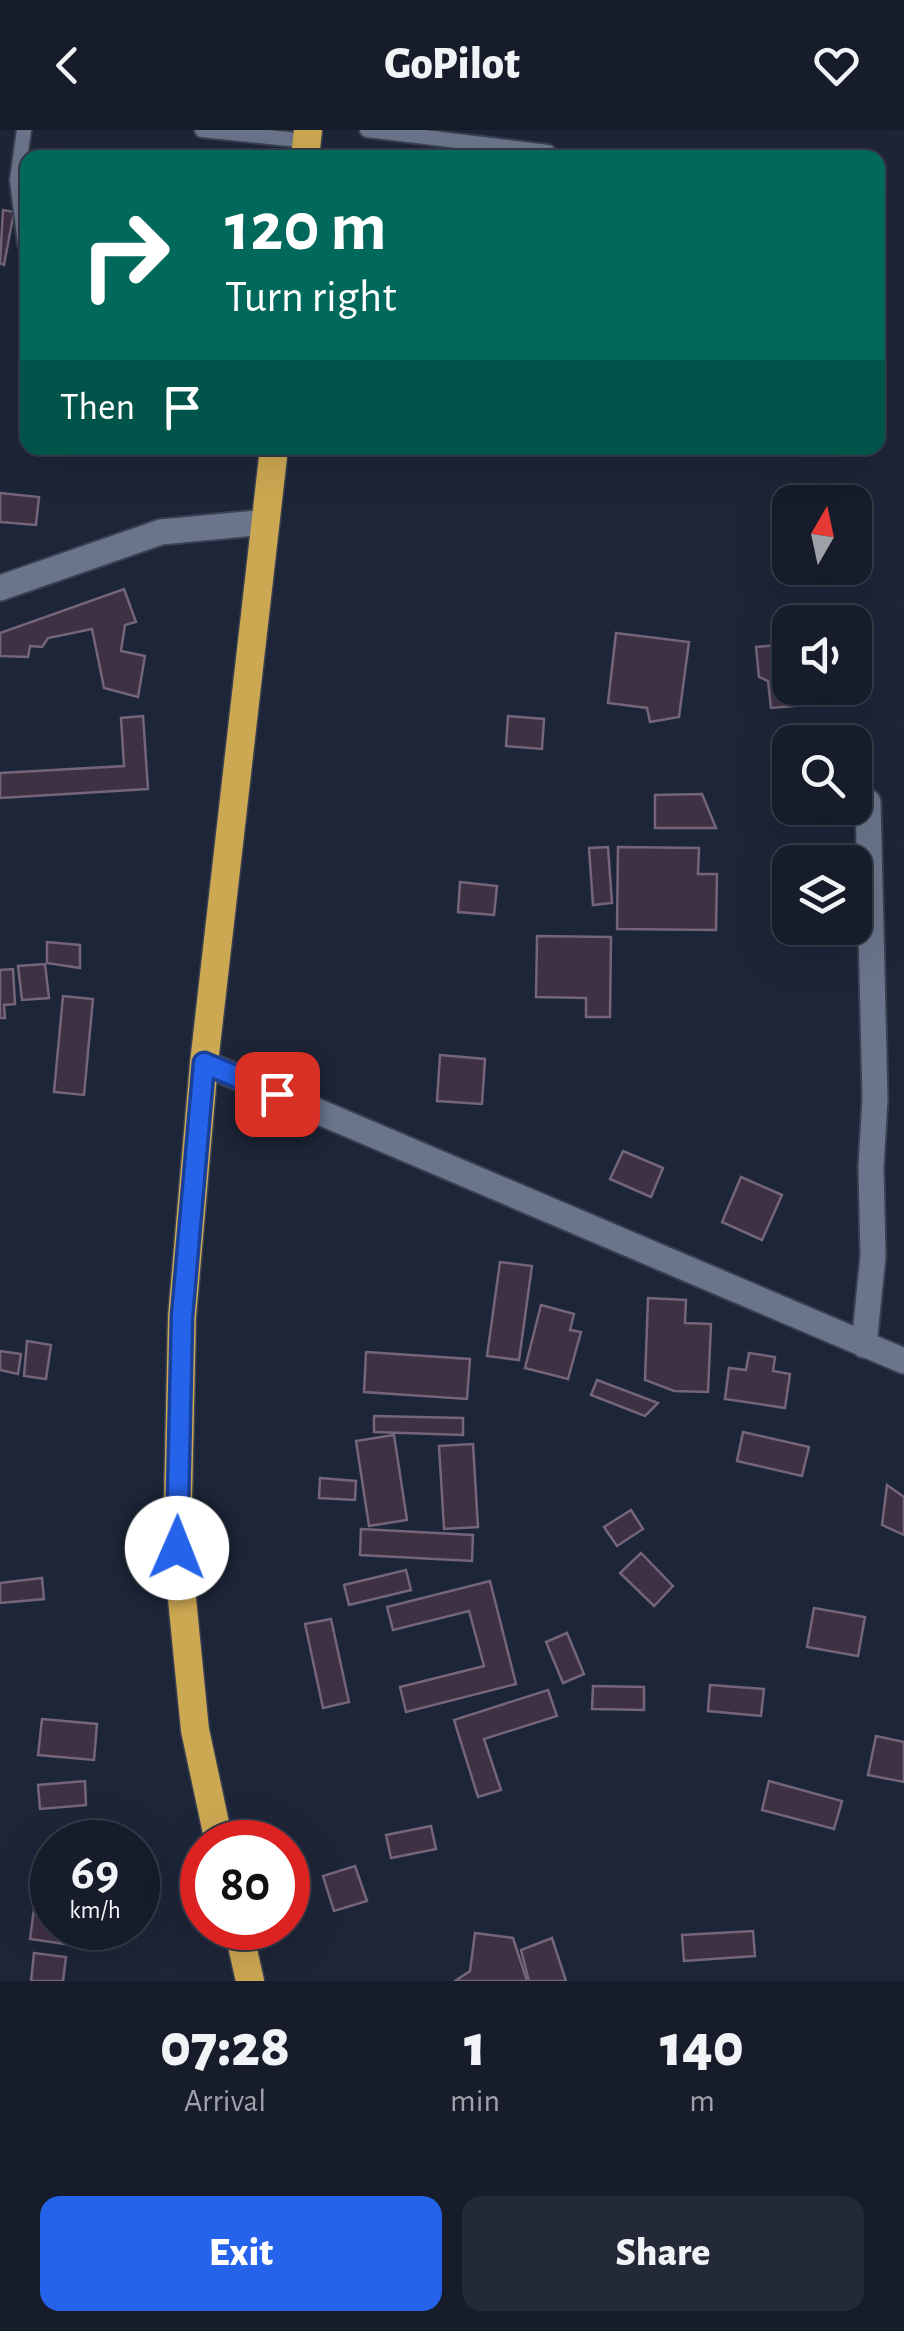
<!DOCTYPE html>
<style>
:root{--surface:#161c2a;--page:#232936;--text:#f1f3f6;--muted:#9ea1a8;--line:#353a47;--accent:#2563eb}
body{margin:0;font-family:"Alegreya Sans",sans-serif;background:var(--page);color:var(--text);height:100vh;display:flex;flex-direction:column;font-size:38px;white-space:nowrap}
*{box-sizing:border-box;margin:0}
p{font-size:32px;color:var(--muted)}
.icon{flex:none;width:55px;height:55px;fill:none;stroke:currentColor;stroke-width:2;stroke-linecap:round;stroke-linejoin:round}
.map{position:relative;height:1851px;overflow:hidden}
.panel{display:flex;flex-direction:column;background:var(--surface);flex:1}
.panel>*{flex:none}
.top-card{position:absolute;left:20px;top:20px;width:865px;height:305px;border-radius:20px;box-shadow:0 10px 40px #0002,0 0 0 2px var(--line);background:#00695c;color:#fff;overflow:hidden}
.needle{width:65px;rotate:9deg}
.fabs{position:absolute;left:772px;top:355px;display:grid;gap:20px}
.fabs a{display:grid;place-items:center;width:100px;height:100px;border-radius:20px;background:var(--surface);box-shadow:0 10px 40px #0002,0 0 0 2px var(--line);font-size:50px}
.speed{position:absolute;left:30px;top:1690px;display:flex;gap:20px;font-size:50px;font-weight:700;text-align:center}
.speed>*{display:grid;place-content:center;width:130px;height:130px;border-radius:50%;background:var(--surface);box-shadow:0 10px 40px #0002,0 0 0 2px var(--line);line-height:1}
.speed small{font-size:25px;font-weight:400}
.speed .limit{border:15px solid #d22;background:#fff;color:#111}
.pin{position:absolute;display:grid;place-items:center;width:85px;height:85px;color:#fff;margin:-42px;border-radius:20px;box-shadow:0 5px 15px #0006}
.me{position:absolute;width:110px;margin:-55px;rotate:1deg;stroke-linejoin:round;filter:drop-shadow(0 0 8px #0008)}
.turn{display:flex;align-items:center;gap:35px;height:210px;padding:0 40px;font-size:45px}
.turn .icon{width:130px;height:130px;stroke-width:2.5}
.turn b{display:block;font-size:70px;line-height:85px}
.then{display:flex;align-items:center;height:95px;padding:0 40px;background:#0003;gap:20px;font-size:38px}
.eta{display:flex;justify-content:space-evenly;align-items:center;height:170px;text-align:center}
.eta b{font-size:60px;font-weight:800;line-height:70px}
.action{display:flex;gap:20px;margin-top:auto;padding:20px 40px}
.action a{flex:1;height:115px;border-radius:20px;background:var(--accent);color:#fff;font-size:40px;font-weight:800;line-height:115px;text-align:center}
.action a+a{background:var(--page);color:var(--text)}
header{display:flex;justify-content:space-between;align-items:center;height:130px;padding:0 40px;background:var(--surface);font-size:45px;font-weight:800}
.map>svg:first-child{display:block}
.building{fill:#3f3144;stroke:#74657a;stroke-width:2.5}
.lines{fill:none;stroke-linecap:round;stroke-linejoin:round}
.service-casing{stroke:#3a4050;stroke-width:18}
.minor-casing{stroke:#3a4050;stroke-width:29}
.trunk-casing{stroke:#3a4050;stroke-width:31}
.service{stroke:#6a758b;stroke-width:14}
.minor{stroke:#6a758b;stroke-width:25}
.trunk{stroke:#cda852;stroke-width:28}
.route-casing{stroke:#184099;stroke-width:25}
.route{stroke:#2563eb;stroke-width:18}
</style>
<header><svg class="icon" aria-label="back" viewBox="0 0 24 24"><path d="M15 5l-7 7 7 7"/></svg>GoPilot<svg class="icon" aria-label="heart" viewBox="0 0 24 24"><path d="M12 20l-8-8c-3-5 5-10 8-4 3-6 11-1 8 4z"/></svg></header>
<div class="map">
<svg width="904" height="1851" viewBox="0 0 904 1851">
<rect width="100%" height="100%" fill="#1d2538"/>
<g class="building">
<polygon points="3,80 14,82 4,135 0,133"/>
<polygon points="0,363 39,367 36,395 0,392"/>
<polygon points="124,459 136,492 125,495 121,521 145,526 138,567 104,558 92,499 48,508 42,517 30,516 28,527 0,526 0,503"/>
<polygon points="616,503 689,512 679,587 650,592 647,578 608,573"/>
<polygon points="788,514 794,576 771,578 768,551 759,547 756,517"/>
<polygon points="143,586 148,659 0,668 0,643 124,636 121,588"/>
<polygon points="508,586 544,589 542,619 506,616"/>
<polygon points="702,664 716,698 655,698 655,665"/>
<polygon points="608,717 612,773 593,775 589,718"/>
<polygon points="618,717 699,718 698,744 717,744 716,800 617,799"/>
<polygon points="460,752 497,756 494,785 458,782"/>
<polygon points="537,806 611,807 610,887 586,887 586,868 536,867"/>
<polygon points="47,812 80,815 80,838 47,833"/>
<polygon points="45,834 49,868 22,870 18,836"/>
<polygon points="13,839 15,874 4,875 5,888 0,888 0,840"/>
<polygon points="63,866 93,869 84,965 54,962"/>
<polygon points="440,925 485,929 482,974 437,971"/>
<polygon points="623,1021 663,1038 651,1067 610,1049"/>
<polygon points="741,1047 782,1065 762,1110 722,1092"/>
<polygon points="500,1132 532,1136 519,1230 487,1226"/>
<polygon points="648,1168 686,1170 685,1193 711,1194 708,1262 674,1261 645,1250"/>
<polygon points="541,1175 574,1184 570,1200 581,1202 568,1249 525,1238"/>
<polygon points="27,1211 51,1215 46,1249 24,1246"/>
<polygon points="0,1221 21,1224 18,1244 0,1240"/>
<polygon points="366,1222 470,1229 467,1269 364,1262"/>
<polygon points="749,1223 775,1227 773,1241 790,1244 785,1278 725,1269 729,1238 746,1240"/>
<polygon points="597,1250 658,1273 645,1286 591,1265"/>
<polygon points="374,1286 463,1288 463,1305 374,1302"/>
<polygon points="743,1302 809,1317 802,1346 737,1331"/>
<polygon points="394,1305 407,1390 369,1396 356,1311"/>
<polygon points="473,1314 478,1397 444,1399 439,1316"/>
<polygon points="320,1348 356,1351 355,1370 319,1368"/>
<polygon points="887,1355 904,1367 904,1405 882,1395"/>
<polygon points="631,1380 643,1399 617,1416 604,1397"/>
<polygon points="361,1399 473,1405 472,1431 360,1425"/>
<polygon points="641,1423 673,1456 654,1476 620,1443"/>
<polygon points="406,1440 411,1460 349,1475 344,1455"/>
<polygon points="42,1448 44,1469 0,1473 0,1453"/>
<polygon points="490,1451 516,1554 406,1582 400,1557 484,1536 469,1481 393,1500 387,1477"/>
<polygon points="814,1478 865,1487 858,1526 807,1517"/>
<polygon points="331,1489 349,1572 323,1578 305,1494"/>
<polygon points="567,1503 584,1544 563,1553 546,1512"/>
<polygon points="710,1555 764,1559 761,1586 708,1581"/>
<polygon points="593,1556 644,1557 644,1580 592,1579"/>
<polygon points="548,1560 557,1586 484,1609 501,1660 478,1667 454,1590"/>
<polygon points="42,1589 97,1594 94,1630 38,1625"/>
<polygon points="876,1606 904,1612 904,1652 868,1645"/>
<polygon points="85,1651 86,1675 40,1679 38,1655"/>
<polygon points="769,1651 842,1671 834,1699 762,1680"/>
<polygon points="431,1696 436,1719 391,1728 386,1705"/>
<polygon points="355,1736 367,1771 334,1781 323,1746"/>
<polygon points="39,1742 52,1743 52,1798 74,1798 72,1815 30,1809"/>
<polygon points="753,1801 755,1826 684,1831 682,1805"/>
<polygon points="475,1803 513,1808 527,1851 455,1851 470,1841"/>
<polygon points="552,1808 566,1851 529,1851 521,1820"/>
<polygon points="34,1823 66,1827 63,1851 31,1851"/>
</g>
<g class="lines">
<defs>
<g id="service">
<polyline points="24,0 17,50 25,114 28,115"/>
<polyline points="202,0 307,11"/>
<polyline points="367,0 548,22"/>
</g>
<g id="minor">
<polyline points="0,458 161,402 266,392"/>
<polyline points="204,933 904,1231"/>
<polyline points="864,1215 873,1126 871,1037 875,969 868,672"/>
</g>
<g id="trunk">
<polyline points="305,28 308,0"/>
<polyline points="219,1712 195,1600 177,1418 182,1187 204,933 274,318"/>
<polyline points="238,1798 250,1851"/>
</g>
</defs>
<use href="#service" class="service-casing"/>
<use href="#minor" class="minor-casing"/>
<use href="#trunk" class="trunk-casing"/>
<use href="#service" class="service"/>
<use href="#minor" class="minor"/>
<use href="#trunk" class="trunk"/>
</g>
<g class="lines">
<defs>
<polyline id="route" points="177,1418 182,1187 204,933 277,964"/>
</defs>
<use href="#route" class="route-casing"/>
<use href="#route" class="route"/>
</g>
</svg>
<div class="fabs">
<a><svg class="needle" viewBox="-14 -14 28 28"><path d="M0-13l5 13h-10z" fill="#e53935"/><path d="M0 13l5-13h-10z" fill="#9ea1a8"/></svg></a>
<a><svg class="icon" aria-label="sound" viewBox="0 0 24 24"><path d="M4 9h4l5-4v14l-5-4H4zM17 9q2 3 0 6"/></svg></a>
<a><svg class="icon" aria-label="search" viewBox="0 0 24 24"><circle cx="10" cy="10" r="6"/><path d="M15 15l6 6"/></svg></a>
<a><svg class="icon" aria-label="layers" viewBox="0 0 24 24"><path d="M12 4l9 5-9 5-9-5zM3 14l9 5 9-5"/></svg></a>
</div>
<div class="speed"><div>69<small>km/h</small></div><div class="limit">80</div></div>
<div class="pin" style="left:277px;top:964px;background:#d93025"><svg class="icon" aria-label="arrive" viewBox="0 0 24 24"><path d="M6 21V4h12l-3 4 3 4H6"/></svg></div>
<svg class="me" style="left:177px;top:1418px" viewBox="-20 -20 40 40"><circle r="19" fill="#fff"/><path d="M0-13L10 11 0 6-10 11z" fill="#2563eb"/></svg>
<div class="top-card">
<div class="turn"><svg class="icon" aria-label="right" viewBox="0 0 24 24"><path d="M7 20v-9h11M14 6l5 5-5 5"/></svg><div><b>120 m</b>Turn right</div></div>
<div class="then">Then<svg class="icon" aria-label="arrive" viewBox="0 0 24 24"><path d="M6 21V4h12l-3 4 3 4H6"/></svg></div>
</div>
</div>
<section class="panel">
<div class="eta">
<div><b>07:28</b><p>Arrival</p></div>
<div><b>1</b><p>min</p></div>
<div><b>140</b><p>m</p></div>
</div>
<div class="action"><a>Exit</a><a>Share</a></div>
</section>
